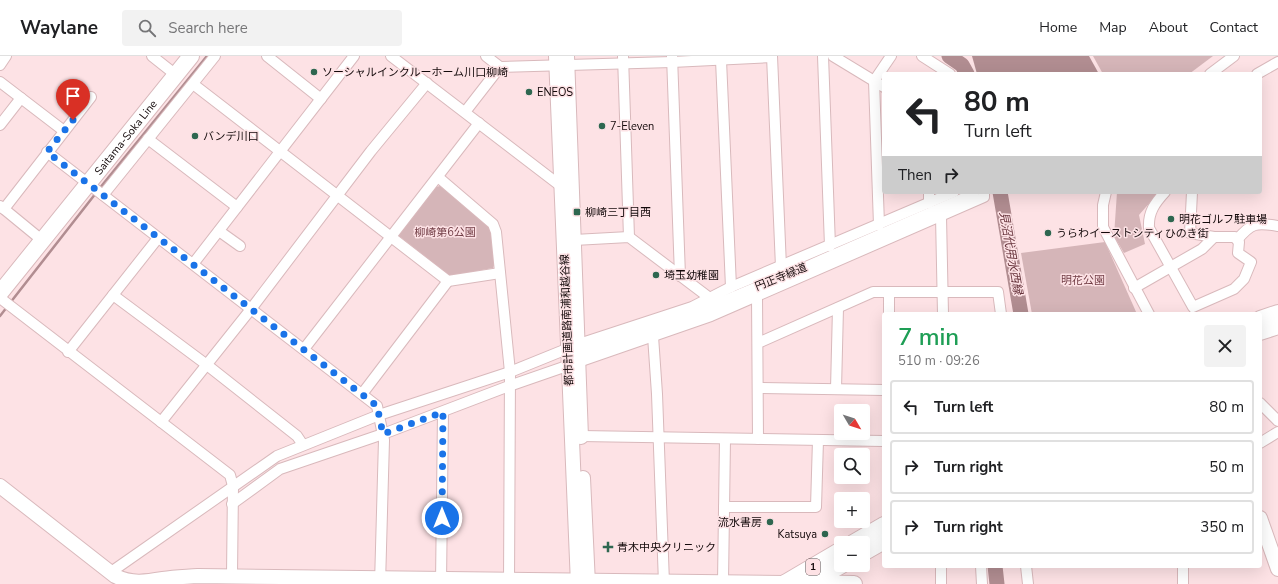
<!DOCTYPE html>
<meta charset="utf-8">
<style>
:root{--surface:#fff;--page:#f2f2f2;--text:#202124;--muted:#757577;--line:#e0e0e0}
body{margin:0;font-family:"Nunito Sans","Noto Sans JP",sans-serif;background:var(--page);color:var(--text);height:100vh;display:flex;flex-direction:column;font-size:15px;white-space:nowrap}
*{box-sizing:border-box;margin:0}
p{font-size:13px;color:var(--muted)}
.icon{flex:none;width:22px;height:22px;fill:none;stroke:currentColor;stroke-width:2;stroke-linecap:round;stroke-linejoin:round}
.map{position:relative;flex:1;overflow:hidden}
.details{position:absolute;left:882px;top:256px;width:380px;height:256px;display:flex;flex-direction:column;background:var(--surface);border-radius:4px;box-shadow:0 4px 16px #0002}
.details>*{flex:none}
.banner{position:absolute;left:882px;top:16px;width:380px;height:122px;border-radius:4px;box-shadow:0 4px 16px #0002;background:#fff;color:var(--text);overflow:hidden}
.needle{width:26px;rotate:129deg}
.tools{position:absolute;left:834px;top:348px;display:grid;gap:8px}
.tools a{display:grid;place-items:center;width:36px;height:36px;border-radius:4px;background:var(--surface);box-shadow:0 4px 16px #0002;font-size:20px}
.pin{position:absolute;display:grid;place-items:center;width:34px;height:34px;color:#fff;margin:-41px -17px;border-radius:50% 50% 50% 0;rotate:-45deg;box-shadow:0 0 4px #0007}
.pin .icon{rotate:45deg}
.me{position:absolute;width:44px;margin:-22px;rotate:0deg;stroke-linejoin:round;filter:drop-shadow(0 0 3px #0008)}
.turn{display:flex;align-items:center;gap:14px;height:84px;padding:0 16px;font-size:18px}
.turn .icon{width:52px;height:52px;stroke-width:2.5}
.turn b{display:block;font-size:28px;line-height:34px}
.then{display:flex;align-items:center;height:38px;padding:0 16px;background:#0003;gap:8px;font-size:15px}
.round{display:grid;place-items:center;flex:none;width:42px;height:42px;border-radius:4px;background:var(--page)}
.headline{display:flex;align-items:center;justify-content:space-between;height:68px;padding:0 16px}
h1{font-size:24px;font-weight:600;line-height:30px;color:#1e9e55}
ul{padding:0;list-style:none}
li{display:flex;align-items:center;gap:12px;height:54px;margin:0 8px 6px;padding:0 8px;border:2px solid var(--line);border-radius:4px}
li div{flex:1}
li b{display:block;font-size:15px}
li em{font-style:normal}
header{display:flex;align-items:center;gap:24px;box-sizing:border-box;height:56px;padding:0 20px;background:var(--surface);border-bottom:1px solid var(--line)}
header strong{font-size:19px}
nav{display:flex;gap:22px;margin-inline-start:auto;font-size:14px}
.search{width:280px;height:36px;background:var(--page);display:flex;align-items:center;gap:10px;box-sizing:border-box;padding:0 14px;border-radius:4px;color:var(--muted);font-size:15px}
.map>svg:first-child{display:block}
.green{fill:#d5b5b8}
.water{fill:#b18d91}
.lines{fill:none;stroke-linecap:round;stroke-linejoin:round}
.stream{stroke:#b18d91;stroke-width:2.5}
.river{stroke:#b18d91;stroke-width:15}
.street-casing{stroke:#d9b9bc;stroke-width:12}
.secondary-casing{stroke:#d9b9bc;stroke-width:16}
.primary-casing{stroke:#d9b9bc;stroke-width:18}
.street{stroke:#fff;stroke-width:10}
.secondary{stroke:#fff;stroke-width:14}
.primary{stroke:#fff;stroke-width:16}
.route{stroke:#1a73e8;stroke-width:7;stroke-dasharray:0 12.6}
.poi-dot{fill:#2e6750;stroke:#fde2e5;stroke-width:1.5}
.labels{text-anchor:middle;dominant-baseline:central;stroke-width:3;stroke-linejoin:round;paint-order:stroke}
.shield{fill:#fde2e5;stroke:#594a4c;stroke-width:1}
.shield-label{font-size:10px;font-weight:bold;fill:#13090a}
.poi-label{font-size:11px;fill:#13090a;stroke:#fde2e5;text-anchor:start}
.street-label{font-size:11px;fill:#13090a;stroke:#fde2e5}
.park-label{font-size:11px;fill:#713d45;stroke:#fde2e5}
.water-label{font-size:12px;font-style:italic;fill:#67343c;stroke:#fde2e5}
</style>
<header>
<strong>Waylane</strong>
<div class="search"><svg class="icon" aria-label="search" viewBox="0 0 24 24"><circle cx="10" cy="10" r="6"/><path d="M15 15l6 6"/></svg>Search here</div>
<nav><a>Home</a><a>Map</a><a>About</a><a>Contact</a></nav>
</header>
<div class="map">
<svg width="1278" height="528" viewBox="0 0 1278 528">
<rect width="100%" height="100%" fill="#fde2e5"/>
<g class="green">
<polygon points="1093,0 1213,0 1189,18 1103,18"/>
<polygon points="440,130 490,170 494,209 493,212 450,220 399,180 399,177 435,131"/>
<polygon points="1117,136 1159,136 1139,159 1145,188 1124,197 1114,180"/>
<polygon points="1105,186 1137,258 1032,258 1021,197"/>
</g>
<polygon class="water" points="972,0 1089,0 1099,18 977,18"/>
<g class="lines">
<g class="stream">
<polyline points="99,133 207,0"/>
<polyline points="10,247 96,137"/>
<polyline points="0,260 7,251"/>
</g>
<g class="river">
<polyline points="949,0 962,9 967,18"/>
<polyline points="1000,136 1021,258"/>
<polyline points="995,510 997,528"/>
</g>
<defs>
<g id="street">
<polyline points="152,0 176,19"/>
<polyline points="267,0 321,43"/>
<polyline points="391,0 562,131"/>
<polyline points="486,0 500,11"/>
<polyline points="623,0 629,181"/>
<polyline points="672,0 680,220"/>
<polyline points="772,0 781,211"/>
<polyline points="823,0 830,190"/>
<polyline points="833,0 884,31"/>
<polyline points="922,0 950,18"/>
<polyline points="721,4 731,231"/>
<polyline points="0,9 6,0"/>
<polyline points="1210,18 1234,0"/>
<polyline points="1257,18 1278,6"/>
<polyline points="0,26 64,75"/>
<polyline points="193,28 448,225 500,217"/>
<polyline points="465,56 500,11 672,6 772,1"/>
<polyline points="0,69 21,42"/>
<polyline points="148,83 237,151"/>
<polyline points="47,96 377,350 384,384 380,528"/>
<polyline points="438,121 493,168 496,176 510,316 509,528"/>
<polyline points="929,136 929,147"/>
<polyline points="1106,136 1103,149 1103,171 1149,258"/>
<path d="M1165 136C1155 147 1148 156 1149 172L1193 251 1234 233 1244 223 1251 206 1238 197 1239 186 1235 181H1214L1190 177 1192 136"/>
<polyline points="103,139 215,0"/>
<polyline points="0,150 4,153 91,41"/>
<polyline points="4,153 43,185"/>
<polyline points="941,160 943,258"/>
<polyline points="879,169 874,25 891,0"/>
<polyline points="219,175 240,190"/>
<polyline points="574,184 629,181 711,243"/>
<path d="M1237 184C1251 167 1256 166 1278 170"/>
<polyline points="193,208 354,0"/>
<polyline points="1134,232 1202,193 1214,181"/>
<polyline points="113,239 207,309 297,380 303,389"/>
<polyline points="757,240 758,383"/>
<polyline points="0,242 230,419 233,430 232,520"/>
<polyline points="889,258 889,236"/>
<polyline points="653,280 657,338 664,527"/>
<polyline points="758,287 873,236 998,236 1001,258"/>
<polyline points="304,293 479,67"/>
<polyline points="68,296 158,182"/>
<polyline points="579,297 685,261 810,209 973,138"/>
<polyline points="758,332 884,334"/>
<polyline points="836,333 838,252"/>
<polyline points="362,338 448,225"/>
<polyline points="1260,347 1278,365"/>
<polyline points="161,366 251,253 371,95 427,27"/>
<polyline points="581,380 884,385"/>
<polyline points="1260,387 1278,376"/>
<polyline points="232,448 280,413 383,378 509,330 711,260 984,141 984,136"/>
<polyline points="724,451 816,451 818,384"/>
<polyline points="941,510 941,528"/>
<polyline points="981,510 982,528"/>
<polyline points="1026,510 1028,528"/>
<polyline points="111,516 277,400 379,359 510,316 579,288 692,251 731,231 954,136"/>
<polyline points="723,526 725,383"/>
<polyline points="441,528 443,356"/>
<polyline points="1183,528 1183,510"/>
</g>
<g id="secondary">
<polyline points="556,0 578,528"/>
<polyline points="567,0 581,381"/>
<polyline points="583,422 588,528"/>
<path d="M0 430 115 520C132 528 145 526 163 523 175 521 186 521 198 520L785 527"/>
<polyline points="1260,462 1278,513"/>
</g>
<g id="primary">
<path id="s1" d="M0 237 191 0"/>
<polyline points="1260,263 1278,257"/>
<polyline points="1260,276 1278,270"/>
<polyline points="853,487 884,469"/>
<polyline points="863,497 884,485"/>
<polyline points="785,527 854,528"/>
<polyline points="785,527 841,494"/>
<polyline points="810,527 842,509"/>
</g>
</defs>
<use href="#street" class="street-casing"/>
<use href="#secondary" class="secondary-casing"/>
<use href="#primary" class="primary-casing"/>
<use href="#street" class="street"/>
<use href="#secondary" class="secondary"/>
<use href="#primary" class="primary"/>
</g>
<g class="lines">
<polyline class="route" points="73,64 47,96 377,350 383,378 443,356 442,462"/>
</g>
<g class="poi-dot">
<circle cx="314" cy="16" r="4"/>
<circle cx="529" cy="36" r="4"/>
<circle cx="602" cy="70" r="4"/>
<circle cx="195" cy="80" r="4"/>
<rect x="573" y="152" width="8" height="8" rx="2"/>
<circle cx="1171" cy="163" r="4"/>
<circle cx="1048" cy="177" r="4"/>
<circle cx="656" cy="219" r="4"/>
<circle cx="770" cy="466" r="4"/>
<circle cx="825" cy="478" r="4"/>
<path d="M606 485h4v4h4v4h-4v4h-4v-4h-4v-4h4z"/>
</g>
<g class="labels">
<rect class="shield" x="806" y="503" width="14" height="16" rx="3"/>
<g class="shield-label">
<text x="813" y="511">1</text>
</g>
<g class="poi-label">
<text x="322" y="16">ソーシャルインクルーホーム川口柳崎</text>
<text x="537" y="36">ENEOS</text>
<text x="610" y="70">7-Eleven</text>
<text x="203" y="80">バンデ川口</text>
<text x="585" y="156">柳崎三丁目西</text>
<text x="1179" y="163">明花ゴルフ駐車場</text>
<text x="1056" y="177">うらわイーストシティひのき街</text>
<text x="664" y="219">埼玉幼稚園</text>
<text x="762" y="466" text-anchor="end">流水書房</text>
<text x="817" y="478" text-anchor="end">Katsuya</text>
<text x="617" y="491">青木中央クリニック</text>
</g>
<g class="street-label">
<text stroke="none"><textPath href="#s1" startOffset="200">Saitama-Soka Line</textPath></text>
<text transform="translate(781 221) rotate(-22)">円正寺緑道</text>
<text transform="translate(567 264) rotate(-92)">都市計画道路南浦和越谷線</text>
</g>
<g class="park-label">
<text x="445" y="176">柳崎第6公園</text>
<text x="1083" y="224">明花公園</text>
</g>
<g class="water-label">
<text transform="translate(1011 197) rotate(80)">見沼代用水西縁</text>
</g>
</g>
</svg>
<div class="tools">
<a><svg class="needle" viewBox="-14 -14 28 28"><path d="M0-13l5 13h-10z" fill="#e53935"/><path d="M0 13l5-13h-10z" fill="#757577"/></svg></a>
<a><svg class="icon" aria-label="search" viewBox="0 0 24 24"><circle cx="10" cy="10" r="6"/><path d="M15 15l6 6"/></svg></a>
<a>+</a>
<a>−</a>
</div>
<div class="pin" style="left:73px;top:64px;background:#d93025"><svg class="icon" aria-label="arrive" viewBox="0 0 24 24"><path d="M6 21V4h12l-3 4 3 4H6"/></svg></div>
<svg class="me" style="left:442px;top:462px" viewBox="-20 -20 40 40"><circle r="17" fill="#1a73e8" stroke="#fff" stroke-width="3"/><path d="M0-11L8 9 0 5-8 9z" fill="#fff"/></svg>
<div class="banner">
<div class="turn"><svg class="icon" aria-label="left" viewBox="0 0 24 24"><path d="M17 20v-9H6M10 6l-5 5 5 5"/></svg><div><b>80 m</b>Turn left</div></div>
<div class="then">Then<svg class="icon" aria-label="right" viewBox="0 0 24 24"><path d="M7 20v-9h11M14 6l5 5-5 5"/></svg></div>
</div>
<section class="details">
<div class="headline"><div><h1>7 min</h1><p>510 m · 09:26</p></div><a class="round"><svg class="icon" aria-label="close" viewBox="0 0 24 24"><path d="M6 6l12 12M18 6L6 18"/></svg></a></div>
<ul>
<li><svg class="icon" aria-label="left" viewBox="0 0 24 24"><path d="M17 20v-9H6M10 6l-5 5 5 5"/></svg><div><b>Turn left</b></div><em>80 m</em></li>
<li><svg class="icon" aria-label="right" viewBox="0 0 24 24"><path d="M7 20v-9h11M14 6l5 5-5 5"/></svg><div><b>Turn right</b></div><em>50 m</em></li>
<li><svg class="icon" aria-label="right" viewBox="0 0 24 24"><path d="M7 20v-9h11M14 6l5 5-5 5"/></svg><div><b>Turn right</b></div><em>350 m</em></li>
</ul>
</section>
</div>
